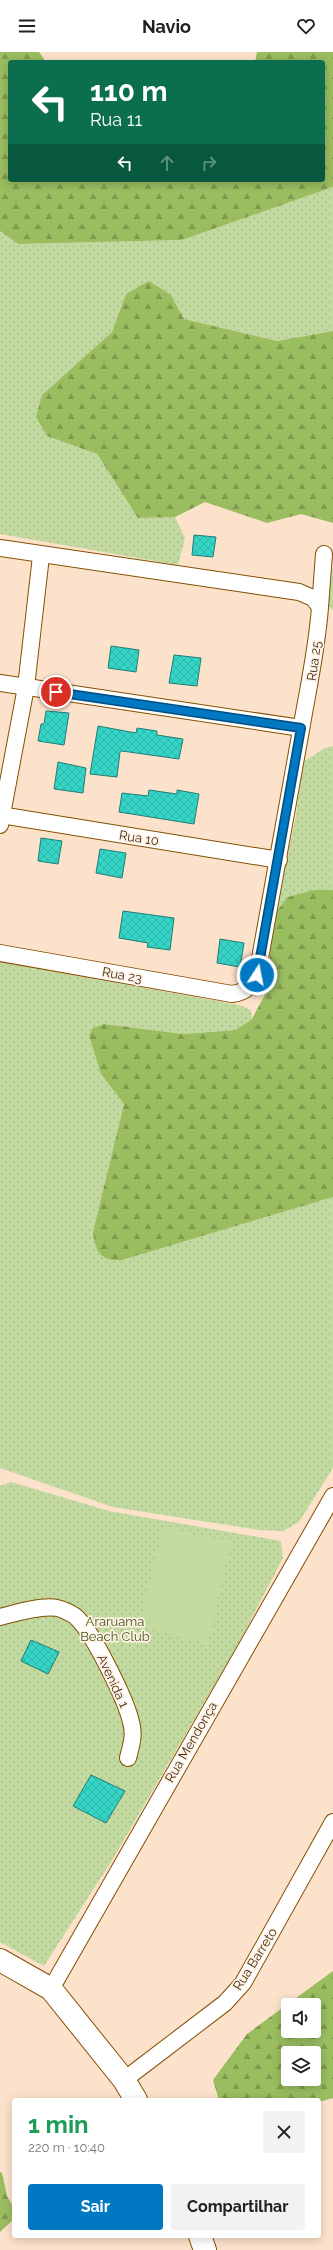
<!DOCTYPE html>
<html lang="pt">
<meta charset="utf-8">
<style>
:root{--surface:#fff;--page:#f2f2f2;--text:#202124;--muted:#757577;--accent:#0078c2}
body{margin:0;font-family:Raleway,sans-serif;background:var(--page);color:var(--text);height:100vh;display:flex;flex-direction:column;font-size:15px;white-space:nowrap}
*{box-sizing:border-box;margin:0}
p{font-size:13px;color:var(--muted)}
.icon{flex:none;width:22px;height:22px;fill:none;stroke:currentColor;stroke-width:2;stroke-linecap:round;stroke-linejoin:round}
.map{position:relative;flex:1;overflow:hidden}
.side{position:absolute;left:12px;top:2046px;width:309px;height:140px;display:flex;flex-direction:column;background:var(--surface);border-radius:4px;box-shadow:0 2px 10px #0003}
.side>*{flex:none}
.hud{position:absolute;left:8px;top:8px;width:317px;height:122px;border-radius:4px;box-shadow:0 2px 10px #0003;background:#0b6e4f;color:#fff;overflow:hidden}
.fabs{position:absolute;left:281px;top:1946px;display:grid;gap:8px}
.fabs a{display:grid;place-items:center;width:40px;height:40px;border-radius:4px;background:var(--surface);box-shadow:0 2px 10px #0003;font-size:20px}
.pin{position:absolute;display:grid;place-items:center;width:34px;height:34px;color:#fff;margin:-17px;border:2px solid #fff;border-radius:50%;box-shadow:0 1px 4px #0007}
.me{position:absolute;width:44px;margin:-22px;rotate:11deg;stroke-linejoin:round;filter:drop-shadow(0 0 3px #0008)}
.turn{display:flex;align-items:center;gap:14px;height:84px;padding:0 16px;font-size:18px}
.turn .icon{width:52px;height:52px;stroke-width:2.5}
.turn b{display:block;font-size:28px;line-height:34px}
.lanes{display:flex;align-items:center;height:38px;padding:0 16px;background:#0003;justify-content:center;gap:20px;direction:ltr}
.lanes .off{opacity:.35}
.round{display:grid;place-items:center;flex:none;width:42px;height:42px;border-radius:4px;background:var(--page)}
.summary{display:flex;align-items:center;justify-content:space-between;height:68px;padding:0 16px}
h1{font-size:24px;font-weight:700;line-height:30px;color:#1e9e55}
.primary-button{display:flex;gap:8px;margin-top:auto;padding:8px 16px}
.primary-button a{flex:1;height:46px;border-radius:4px;background:var(--accent);color:#fff;font-size:16px;font-weight:700;line-height:46px;text-align:center}
.primary-button a+a{background:var(--page);color:var(--text)}
header{display:flex;justify-content:space-between;align-items:center;height:52px;padding:0 16px;background:var(--surface);font-size:18px;font-weight:700}
.map>svg:first-child{display:block}
.grass{fill:url(#grass-dots)}
.forest{fill:url(#forest-firs);fill-rule:evenodd}
.pitch{fill:#c2da9f}
.building{fill:url(#building-cross-hatch);stroke:#1f7e76}
.lines{fill:none;stroke-linecap:round;stroke-linejoin:round}
.street-casing{stroke:#854f00;stroke-width:18}
.secondary-casing{stroke:#854f00;stroke-width:24}
.street{stroke:#fff;stroke-width:16}
.secondary{stroke:#fff;stroke-width:22}
.route-casing{stroke:#004e7e;stroke-width:10}
.route{stroke:#0078c2;stroke-width:7}
.labels{text-anchor:middle;dominant-baseline:central;stroke-width:3.5;stroke-linejoin:round;paint-order:stroke}
.street-label{font-size:13px;fill:#462e13;stroke:#fff2e6}
.park-label{font-size:13px;fill:#435917;stroke:#fff2e6}
</style>
<header><svg class="icon" aria-label="menu" viewBox="0 0 24 24"><path d="M4 6h16M4 12h16M4 18h16"/></svg>Navio<svg class="icon" aria-label="heart" viewBox="0 0 24 24"><path d="M12 20l-8-8c-3-5 5-10 8-4 3-6 11-1 8 4z"/></svg></header>
<div class="map">
<svg width="333" height="2198" viewBox="0 0 333 2198">
<defs>
<pattern id="grass-dots" width="8" height="8" patternUnits="userSpaceOnUse"><rect width="8" height="8" fill="#c2da9f"/><path d="M2 2h.1M6 6h.1" fill="none" stroke="#a8bb88" stroke-width="1.8" stroke-linecap="round"/></pattern>
<pattern id="forest-firs" width="22" height="20" patternUnits="userSpaceOnUse"><rect width="22" height="20" fill="#9abd60"/><path d="M5 1l3.5 6h-7zM16 11l3.5 6h-7z" fill="#7f9a4e"/></pattern>
<pattern id="building-cross-hatch" width="8" height="8" patternUnits="userSpaceOnUse"><rect width="8" height="8" fill="#34d4c6"/><path d="M0 0l8 8M0 8l8-8" fill="none" stroke="#2fb6a9"/></pattern>
</defs>
<rect width="100%" height="100%" fill="#fce2ca"/>
<g class="grass">
<polygon points="333,135 333,279 277,289 184,267 171,243 126,242 112,280 42,343 47,384 97,402 138,466 175,465 185,486 178,513 0,482 0,179 18,192 182,188"/>
<polygon points="333,514 333,559 326,550"/>
<polygon points="333,694 333,838 314,838 276,860 296,763 303,710 325,696"/>
<polygon points="0,910 239,953 251,958 252,967 236,978 183,982 104,972 101,1022 124,1052 93,1180 122,1208 333,1145 333,1416 299,1470 283,1479 259,1478 113,1455 0,1416"/>
<polygon points="11,1430 109,1459 281,1489 283,1506 237,1594 111,1810 44,1914 0,1890 0,1434"/>
</g>
<g class="forest">
<polygon points="0,0 39,0 46,10 10,10 10,128 323,128 323,10 255,10 257,0 333,0 333,135 182,188 18,192 0,179"/>
<polygon points="149,229 171,243 184,267 277,289 333,279 333,471 301,462 267,471 205,450 175,465 138,466 97,402 47,384 36,365 42,343 112,280 126,242"/>
<path d="M314 838H333V1145L122 1208C101 1210 95 1199 93 1180L124 1052 101 1022 89 983 93 976 104 972 183 982 236 978 252 967 270 933V896L276 860 288 845Z"/>
<path d="M333 1919V2046L319 2050V2048H219L213 2028 247 1982ZM288 1953H314V1979H288ZM288 2001H314V2027H288Z"/>
<polygon points="0,2120 2,2121 7,2144 14,2156 14,2167 0,2180"/>
</g>
<polygon class="pitch" points="163,1475 231,1490 208,1592 138,1573"/>
<g class="building">
<polygon points="194,483 216,485 213,505 192,503"/>
<polygon points="111,594 139,598 136,620 108,616"/>
<polygon points="174,603 201,606 197,634 169,631"/>
<polygon points="46,659 69,661 64,693 38,689 41,672 44,672"/>
<polygon points="98,674 136,681 137,676 157,679 157,683 183,687 179,707 122,699 120,700 117,725 90,722"/>
<polygon points="58,710 86,716 83,741 54,737"/>
<polygon points="149,738 177,742 177,738 199,742 194,772 119,760 122,741 148,744"/>
<polygon points="41,786 62,789 58,812 38,809"/>
<polygon points="100,797 126,801 122,826 96,821"/>
<polygon points="123,859 174,866 170,898 147,895 148,891 119,886"/>
<polygon points="220,887 244,891 240,915 217,911"/>
<polygon points="31,1588 59,1600 48,1622 21,1609"/>
<polygon points="91,1723 125,1739 106,1771 73,1754"/>
</g>
<g class="lines">
<defs>
<g id="street">
<path d="M0 496 299 540 313 546 320 555C317 597 308 637 301 678 286 760 272 842 257 923 250 935 246 940 232 942L0 901"/>
<polyline points="320,555 324,502"/>
<polyline points="0,631 301,676"/>
<polyline points="0,763 279,808"/>
<polyline points="0,773 26,635 41,504"/>
<path d="M0 1565C15 1561 42 1553 57 1556 62 1557 73 1562 76 1565 93 1580 126 1648 131 1670 135 1683 131 1694 128 1706"/>
<polyline points="51,1937 333,1444"/>
<polyline points="124,2028 225,1951 243,1931 333,1770"/>
</g>
<g id="secondary">
<polyline points="0,1908 51,1937 124,2028 136,2048"/>
<polyline points="200,2184 205,2198"/>
</g>
</defs>
<use href="#street" class="street-casing"/>
<use href="#secondary" class="secondary-casing"/>
<use href="#street" class="street"/>
<use href="#secondary" class="secondary"/>
</g>
<g class="lines">
<defs>
<polyline id="route" points="56,640 301,676 257,923"/>
</defs>
<use href="#route" class="route-casing"/>
<use href="#route" class="route"/>
</g>
<g class="labels">
<g class="street-label">
<text transform="translate(314 609) rotate(-82)">Rua 25</text>
<text transform="translate(139 786) rotate(9)">Rua 10</text>
<text transform="translate(122 923) rotate(10)">Rua 23</text>
<text transform="translate(113 1629) rotate(65)">Avenida 1</text>
<text transform="translate(191 1690) rotate(-60)">Rua Mendonça</text>
<text transform="translate(255 1907) rotate(-58)">Rua Barreto</text>
</g>
<g class="park-label">
<text x="115" y="1569">Araruama<tspan x="115" dy="15">Beach Club</tspan></text>
</g>
</g>
</svg>
<div class="fabs">
<a><svg class="icon" aria-label="sound" viewBox="0 0 24 24"><path d="M4 9h4l5-4v14l-5-4H4zM17 9q2 3 0 6"/></svg></a>
<a><svg class="icon" aria-label="layers" viewBox="0 0 24 24"><path d="M12 4l9 5-9 5-9-5zM3 14l9 5 9-5"/></svg></a>
</div>
<div class="pin" style="left:56px;top:640px;background:#d93025"><svg class="icon" aria-label="arrive" viewBox="0 0 24 24"><path d="M6 21V4h12l-3 4 3 4H6"/></svg></div>
<svg class="me" style="left:257px;top:923px" viewBox="-20 -20 40 40"><circle r="17" fill="#0078c2" stroke="#fff" stroke-width="3"/><path d="M0-11L8 9 0 5-8 9z" fill="#fff"/></svg>
<div class="hud">
<div class="turn"><svg class="icon" aria-label="left" viewBox="0 0 24 24"><path d="M17 20v-9H6M10 6l-5 5 5 5"/></svg><div><b>110 m</b>Rua 11</div></div>
<div class="lanes"><svg class="icon" aria-label="left" viewBox="0 0 24 24"><path d="M17 20v-9H6M10 6l-5 5 5 5"/></svg><svg class="icon off" aria-label="ahead" viewBox="0 0 24 24"><path d="M12 20V5M6 11l6-6 6 6"/></svg><svg class="icon off" aria-label="right" viewBox="0 0 24 24"><path d="M7 20v-9h11M14 6l5 5-5 5"/></svg></div>
</div>
<section class="side">
<div class="summary"><div><h1>1 min</h1><p>220 m · 10:40</p></div><a class="round"><svg class="icon" aria-label="close" viewBox="0 0 24 24"><path d="M6 6l12 12M18 6L6 18"/></svg></a></div>
<div class="primary-button"><a>Sair</a><a>Compartilhar</a></div>
</section>
</div>
